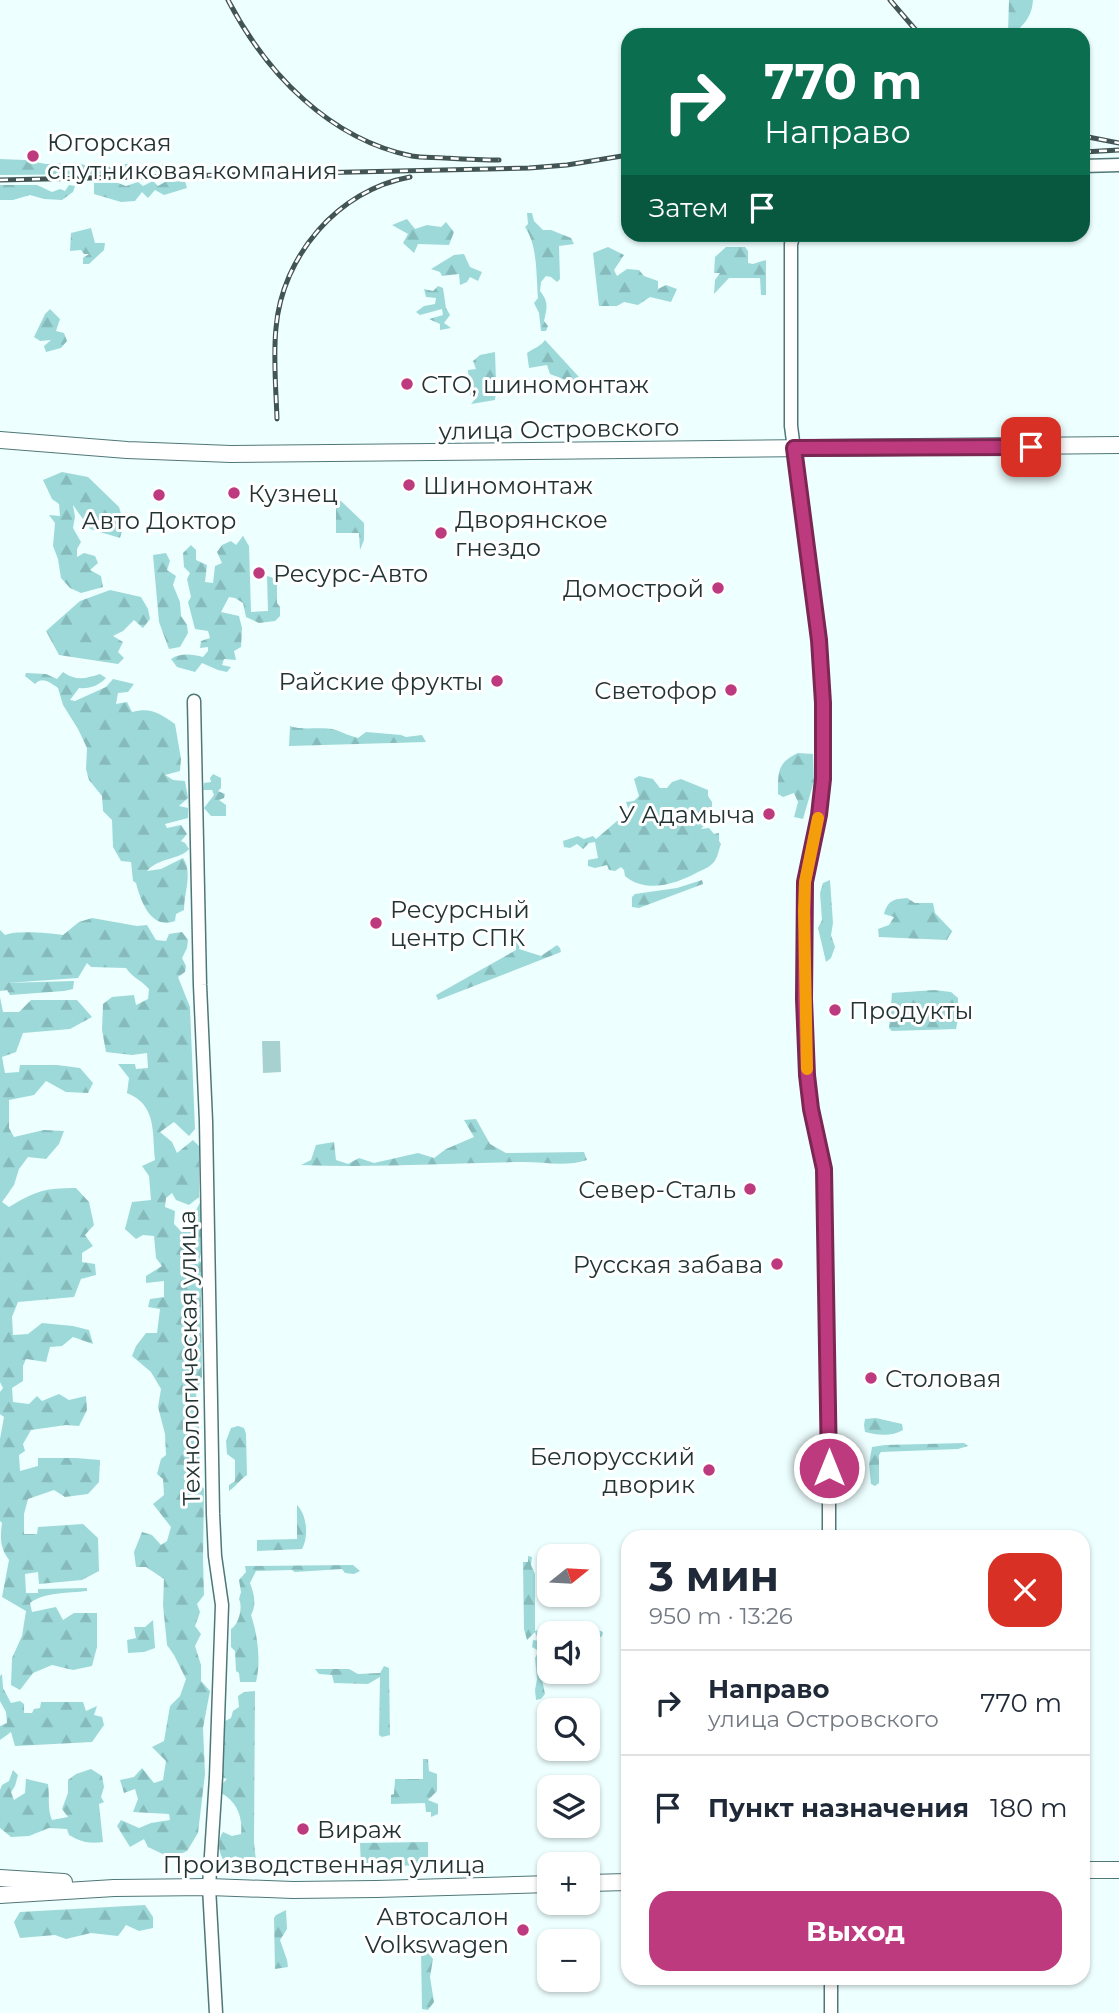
<!DOCTYPE html>
<html lang="ru">
<meta charset="utf-8">
<style>
:root{--surface:#fff;--page:#f6f6f7;--text:#1f2937;--muted:#747a83;--line:#e0e1e3;--accent:#be3a7f}
body{margin:0;font-family:Montserrat,sans-serif;background:var(--page);color:var(--text);height:100vh;display:flex;flex-direction:column;font-size:26px;white-space:nowrap}
*{box-sizing:border-box;margin:0}
p{font-size:23px;color:var(--muted)}
.icon{flex:none;width:38px;height:38px;fill:none;stroke:currentColor;stroke-width:2;stroke-linecap:round;stroke-linejoin:round}
.map{position:relative;flex:1;overflow:hidden}
.drawer{position:absolute;left:621px;top:1530px;width:469px;height:455px;display:flex;flex-direction:column;background:var(--surface);border-radius:21px;box-shadow:0 2px 5px #0004}
.drawer>*{flex:none}
.hud{position:absolute;left:621px;top:28px;width:469px;height:214px;border-radius:21px;box-shadow:0 2px 5px #0004;background:#0b6e4f;color:#fff;overflow:hidden}
.needle{width:46px;rotate:72deg}
.tools{position:absolute;left:537px;top:1544px;display:grid;gap:14px}
.tools a{display:grid;place-items:center;width:63px;height:63px;border-radius:14px;background:var(--surface);box-shadow:0 2px 5px #0004;font-size:35px}
.pin{position:absolute;display:grid;place-items:center;width:60px;height:60px;color:#fff;margin:-30px;border-radius:14px;box-shadow:0 4px 10px #0006}
.me{position:absolute;width:77px;margin:-38px;rotate:0deg;stroke-linejoin:round;filter:drop-shadow(0 0 5px #0008)}
.turn{display:flex;align-items:center;gap:24px;height:147px;padding:0 28px;font-size:32px}
.turn .icon{width:91px;height:91px;stroke-width:2.5}
.turn b{display:block;font-size:49px;line-height:60px}
.then{display:flex;align-items:center;height:66px;padding:0 28px;background:#0003;gap:14px;font-size:26px}
.round{display:grid;place-items:center;flex:none;width:74px;height:74px;border-radius:21px;background:var(--page)}
.headline{display:flex;align-items:center;justify-content:space-between;height:119px;padding:0 28px}
h1{font-size:42px;font-weight:700;line-height:52px}
.cta{display:flex;gap:14px;margin-top:auto;padding:14px 28px}
.cta a{flex:1;height:80px;border-radius:21px;background:var(--accent);color:#fff;font-size:28px;font-weight:700;line-height:80px;text-align:center}
ul{padding:0;list-style:none}
li{display:flex;align-items:center;gap:21px;height:105px;padding:0 28px;border-top:2px solid var(--line)}
li div{flex:1}
li b{display:block;font-size:26px}
li em{font-style:normal}
.map>svg:first-child{display:block}
.forest{fill:url(#forest-firs)}
.pitch{fill:#a7d1d1}
.lines{fill:none;stroke-linecap:round;stroke-linejoin:round}
.minor-casing{stroke:#507778;stroke-width:15}
.major-casing{stroke:#507778;stroke-width:18}
.minor{stroke:#fff;stroke-width:12}
.major{stroke:#fff;stroke-width:16}
.rail-casing{stroke:#435454;stroke-width:5}
.rail{stroke:#fff;stroke-width:2.5;stroke-dasharray:8;stroke-linecap:butt}
.route-casing{stroke:#7c2653;stroke-width:18}
.route{stroke:#be3a7f;stroke-width:12}
.slow{stroke:#f59e0b;stroke-width:12}
.poi-dot{fill:#be3a7f;stroke:#fff;stroke-width:2.5}
.labels{text-anchor:middle;dominant-baseline:central;stroke-width:6;stroke-linejoin:round;paint-order:stroke}
.poi-label{font-size:24px;fill:#233434;stroke:#fff;text-anchor:start}
.street-label{font-size:24px;fill:#233434;stroke:#fff}
</style>
<div class="map">
<svg width="1119" height="2013" viewBox="0 0 1119 2013">
<defs>
<pattern id="forest-firs" width="22" height="20" patternUnits="userSpaceOnUse" patternTransform="scale(1.75)"><rect width="22" height="20" fill="#9dd9d9"/><path d="M5 1l3.5 6h-7zM16 11l3.5 6h-7z" fill="#87bbbb"/></pattern>
</defs>
<rect width="100%" height="100%" fill="#eff"/>
<g class="forest">
<path d="M1009 0H1033C1032 16 1025 24 1013 34L1008 33Z"/>
<path d="M0 159 25 160 46 164 79 163 87 166 98 163 116 169 124 164H137L139 170 143 169 145 165C156 164 159 167 170 163L178 168 173 172 167 168 157 172 150 168 146 173 130 174 123 171 111 174 0 175Z"/>
<polygon points="153,181 158,186 165,182 185,181 187,188 164,195 155,190 148,198 142,192 135,201 121,202 94,194 94,183 118,183 126,186 138,182 143,186"/>
<polygon points="0,185 37,185 52,192 60,189 65,191 69,185 75,186 73,192 62,200 44,199 30,195 13,200 0,200"/>
<path d="M527 213H532L534 221 543 230H551L571 238 574 244 559 246 560 279 557 282 551 277 546 276 541 282 540 291C549 302 547 308 544 321L548 326 546 331H541L539 313 534 303 538 298C536 276 538 246 525 227L528 224Z"/>
<polygon points="407,219 415,229 427,225 441,227 446,222 454,232 449,245 418,244 414,253 403,243 408,234 392,225"/>
<polygon points="91,228 95,243 105,243 104,250 89,264 83,264 83,258 89,254 84,254 81,250 70,251 71,233"/>
<polygon points="608,247 624,255 614,270 617,276 627,269 639,270 644,276 658,281 658,289 666,285 677,289 671,302 650,297 638,305 624,302 617,306 599,306 593,253"/>
<polygon points="726,247 745,247 748,251 748,263 753,264 766,260 766,295 761,295 760,278 729,278 714,294 715,280 720,273 714,273 715,257"/>
<polygon points="464,254 470,267 482,272 478,281 470,277 467,282 460,285 459,274 442,276 440,272 431,269 454,255"/>
<polygon points="438,286 443,288 446,308 450,315 444,323 451,328 440,330 440,324 429,319 443,315 442,309 420,315 416,312 424,306 435,304 436,298 426,297 424,289 433,291"/>
<polygon points="50,309 60,319 56,331 64,333 67,341 61,348 46,352 44,346 51,340 40,341 34,337 45,314"/>
<path d="M545 340 579 377 571 382 550 374 547 365 529 368 527 353C534 348 540 347 545 340Z"/>
<polygon points="495,352 496,381 491,387 496,392 495,400 471,404 476,398 470,395 468,370 476,369 473,361 480,355"/>
<polygon points="62,472 88,477 119,507 124,523 120,538 90,529 73,505 75,517 73,528 81,542 77,549 77,557 84,553 95,556 98,563 90,570 101,576 103,587 81,593 70,588 61,578 58,559 53,546 55,523 49,515 60,516 59,504 52,499 43,480"/>
<polygon points="336,501 341,501 364,523 364,540 360,550 359,533 336,533"/>
<path d="M243 536 249 546 251 612 268 611 267 576 277 579V603L280 607V616L275 621 259 623 246 617 243 603 235 598 229 597 221 612 239 616 242 628 241 647 234 651 236 660 224 659 222 665 231 667 227 672 218 670 202 663 195 672 177 667 171 659C180 653 192 654 203 657L208 651V647L200 648 201 641 210 638 208 631 195 629 188 602 191 597 187 579 190 573 184 567 183 553 191 545 196 550V560L207 565 205 582 213 583 215 566 222 563 217 552 222 545 231 541 236 545Z"/>
<polygon points="166,553 170,561 167,570 176,576 173,585 180,602 181,616 187,625 188,633 180,647 169,649 159,622 153,555"/>
<polygon points="110,590 141,597 148,609 150,619 143,628 134,620 123,631 113,636 123,642 118,652 124,658 118,664 59,655 46,631 80,601"/>
<path d="M63 672C76 681 85 679 100 674L106 678C98 686 90 689 79 688L70 700 75 701 106 687 113 679 134 684 128 692 118 693 116 704 127 702 132 712C151 707 159 713 175 724L181 759 180 771 165 775 173 780 185 781 188 798 179 806 188 808V818L165 824 167 828 181 825 187 834 181 841 185 843 189 849C180 860 159 857 147 871L161 869 183 858C193 872 184 893 184 910L176 914 175 921C151 930 141 902 136 883L133 881 131 862 121 861 113 847 112 820 103 811 102 796 89 780 86 769 87 748 78 729 63 705 58 688C50 683 43 676 35 684L25 676 26 673 46 674 57 679Z"/>
<path d="M290 726C303 731 322 726 336 730 344 733 350 736 358 738L366 732 401 735 406 737 422 735 426 742 289 746Z"/>
<path d="M798 753 813 754 814 781 803 819 794 817 798 802 794 793 783 797 778 794C778 772 777 763 798 753Z"/>
<polygon points="213,774 221,778 221,788 218,791 225,794 224,798 219,800 226,805 226,816 211,816 204,808 214,795 212,790 203,790 204,783 211,782 210,778"/>
<path d="M639 776 653 779 660 788H667L672 782 681 779 708 790V796L712 802V808L709 807 706 812 709 820 701 829 709 828 714 834 719 833V841L721 844C718 851 718 859 712 864 708 868 702 870 698 872 676 884 646 894 625 876L624 870 621 867 615 871 609 870 607 865 595 868 588 866V860L598 858 595 842 589 843 583 849 577 844 570 848 564 847 563 841 578 836 584 839 593 836 596 839 617 821 625 820 629 811 626 802 634 801 639 796 634 779Z"/>
<polygon points="702,880 703,884 639,908 632,907 632,897 635,894 677,888"/>
<polygon points="830,880 833,923 831,935 835,947 831,958 826,962 818,928 822,920 820,893 823,883"/>
<path d="M907 898 915 903H933L935 913 952 931 947 940 879 937 878 929 889 925 894 917 884 914C888 900 894 899 907 898Z"/>
<path d="M92 918 137 926 147 925 156 940 166 941 169 934 182 932 188 940 187 948 182 958 186 966 185 972 178 977 190 1007 195 1129 189 1136 174 1122 160 1132 172 1142 177 1153 193 1140 199 1146V1197L189 1205 176 1200 172 1193 166 1198 165 1207 175 1211 174 1224 181 1231 184 1217 196 1210 201 1201 203 1245 199 1261 203 1263 201 1300 202 1377 196 1394 199 1415 200 1482 204 1489 203 1559 204 1595 197 1604 200 1612 195 1626 201 1634 195 1646 201 1665V1681L210 1691 203 1728 205 1774 198 1833 187 1851 171 1858 148 1847 144 1839 130 1847 117 1826 121 1820 139 1828 151 1823 170 1820 169 1814 133 1812 138 1799 135 1789 124 1793 120 1780 134 1777 142 1768 154 1783 163 1780 166 1761 152 1747 164 1741 170 1706 180 1696 186 1679 174 1655 167 1645 163 1605 164 1579 146 1567H136L134 1552 142 1532 152 1535 161 1545 167 1541 171 1527 153 1504 164 1495 163 1479 157 1474 161 1459 166 1455 165 1434 158 1407 161 1389 151 1372 132 1356 136 1346 146 1333H157L160 1309 148 1307 150 1299 164 1297V1281L146 1283V1276L162 1266 156 1258 154 1236 143 1235 136 1239 125 1229 132 1202 151 1200 149 1176 142 1166 155 1160C152 1132 157 1105 127 1093L129 1078 118 1064H135L136 1069 148 1068 147 1053 132 1055 106 1052 102 1030 103 1004 112 997 134 995 136 1005 148 999 149 989C141 980 133 978 126 968L91 967 87 963 78 978 6 983 74 981 73 989 64 991 10 995 7 990 0 991V930L5 935C17 930 49 933 63 935L79 922Z"/>
<polygon points="516,929 523,933 519,949 541,956 557,945 560,948 561,952 438,1000 436,995 516,950"/>
<polygon points="934,990 951,992 958,998 958,1019 956,1029 892,1031 889,1028 892,993"/>
<path d="M0 997 3 1012H19L31 1000H77L92 1017 70 1029 23 1033 16 1052 2 1057 5 1073 19 1072 20 1065H57L80 1068 93 1083 88 1093 66 1092 46 1081 34 1095 9 1100V1128L14 1137 44 1130 64 1131 59 1144 46 1159 28 1157 19 1169 14 1185 2 1202 9 1207C36 1191 44 1188 76 1188L89 1202 94 1225 85 1235 93 1246 82 1253V1262L95 1264 96 1275 81 1279 74 1297 18 1302 12 1317 13 1335 28 1334 42 1323 73 1326 89 1330 93 1344 73 1337 62 1346 50 1347 46 1362 26 1359 23 1366V1381L12 1388 13 1402 29 1404 37 1396 42 1401 59 1394 69 1400 86 1396 87 1410 79 1426 66 1425 31 1430 23 1444 25 1451 19 1455 20 1471 38 1466V1458H76L100 1460 99 1482 88 1494 65 1497 54 1490 28 1499 24 1514V1534H37L38 1527 83 1524 98 1538 99 1571 82 1580 39 1584 38 1572 25 1574 26 1593H38V1589L87 1588V1591C69 1593 44 1592 30 1603L32 1612 56 1607 63 1620 74 1613H97V1647L92 1666 73 1670 52 1665 33 1673 20 1690 11 1685 12 1658 22 1636 26 1611 2 1597 9 1560C0 1548 0 1538 2 1523L0 1521V1439L4 1417 0 1414V1392L3 1388 0 1382Z"/>
<path d="M476 1119 490 1144 506 1153 584 1152 587 1160C566 1167 545 1162 523 1162 449 1163 375 1168 301 1165L311 1160 316 1145 334 1142 336 1160 348 1164 359 1158 374 1163 418 1153 434 1158 446 1149 474 1137 464 1120Z"/>
<path d="M876 1418 902 1424 903 1430C891 1437 877 1435 865 1432L864 1425 865 1419Z"/>
<path d="M238 1426 244 1428 246 1434 247 1475C239 1480 237 1486 229 1491V1485L235 1481V1460L227 1454 226 1441 231 1428Z"/>
<polygon points="964,1443 968,1446 958,1449 881,1452 879,1455 879,1483 875,1486 871,1484 869,1464 872,1447 885,1445"/>
<path d="M297 1505C307 1515 309 1537 302 1549L257 1551V1540L297 1539Z"/>
<path d="M528 1556 532 1557 531 1565 535 1574V1631L554 1626C569 1635 588 1625 603 1632L602 1636 597 1639 588 1638V1633H550L549 1638 537 1637 535 1632 527 1640 524 1629 523 1562H528Z"/>
<path d="M353 1565 360 1571 354 1574 345 1573 342 1569 295 1572 292 1570 256 1571 250 1583C254 1594 257 1604 251 1615 258 1636 261 1661 256 1682H240L239 1673 236 1671 235 1651 231 1647V1629C239 1624 243 1607 239 1599L241 1592 239 1580 246 1572 245 1566Z"/>
<polygon points="153,1620 155,1648 144,1652 128,1653 127,1640 136,1638 134,1627 145,1627"/>
<polygon points="533,1640 540,1641 550,1645 549,1650 544,1654 549,1654 549,1663 543,1664 543,1670 547,1675 542,1679 545,1694 541,1699 536,1700 535,1690 537,1679 535,1658 539,1651 532,1647"/>
<polygon points="384,1666 389,1668 390,1735 382,1737 379,1735 380,1677 368,1684 334,1683 332,1675 319,1674 315,1669 349,1669 358,1674 380,1673"/>
<polygon points="2,1674 3,1688 11,1703 20,1701 24,1704 24,1713 32,1713 34,1709 40,1708 41,1702 83,1702 86,1711 97,1706 94,1715 102,1717 104,1725 92,1742 15,1746 11,1732 0,1740 0,1726 7,1723 6,1712 0,1701 0,1676"/>
<path d="M255 1691 254 1842 256 1861 240 1864 236 1856 231 1858 226 1862C218 1856 217 1840 223 1832L232 1836 241 1834C243 1818 237 1801 221 1793L222 1784 227 1779 222 1777 225 1721 231 1718 233 1711 239 1707 238 1696 244 1692Z"/>
<polygon points="423,1759 428,1759 429,1771 437,1774 437,1791 428,1800 438,1804 438,1814 431,1817 431,1812 426,1812 425,1803 391,1804 391,1795 394,1794 395,1779 423,1779"/>
<path d="M91 1769 102 1776 104 1787 101 1797 104 1802 99 1804 103 1842C89 1844 81 1842 69 1835L67 1829 49 1828 29 1836 11 1837 0 1828V1790L2 1785 9 1781 13 1770 18 1775 15 1786 11 1792 14 1800 25 1793 26 1779 48 1784C50 1797 47 1808 52 1820L68 1817 62 1809 68 1793V1780L76 1774Z"/>
<polygon points="428,1842 428,1865 361,1867 360,1843"/>
<polygon points="145,1905 153,1917 153,1928 139,1931 126,1925 118,1936 91,1933 66,1939 55,1935 20,1938 14,1922 20,1912"/>
<polygon points="286,1910 287,1929 280,1940 287,1960 288,1967 275,1969 274,1918 276,1915"/>
<polygon points="421,1950 426,1950 433,1959 430,1977 434,2002 428,2010 422,2009"/>
</g>
<polygon class="pitch" points="262,1041 280,1041 281,1072 263,1073"/>
<g class="lines">
<defs>
<g id="minor">
<polyline points="1083,166 1119,165"/>
<polyline points="794,234 791,244 791,426 819,640 823,703 823,779 819,815 805,882 804,999 807,1075 811,1109 824,1169 829,1440 829,1536"/>
<polyline points="194,701 200,985 206,1121 213,1514 215,1556 222,1605 216,1777 209,1887 216,2013"/>
<polyline points="831,1978 831,2013"/>
</g>
<g id="major">
<polyline points="0,440 127,450 231,454 1119,445"/>
<polyline points="1083,1870 1119,1870"/>
<polyline points="0,1878 64,1882"/>
<polyline points="588,1883 628,1882"/>
<polyline points="0,1895 114,1888 209,1887 293,1890 376,1889 550,1884"/>
</g>
</defs>
<use href="#minor" class="minor-casing"/>
<use href="#major" class="major-casing"/>
<use href="#minor" class="minor"/>
<use href="#major" class="major"/>
<defs>
<g id="rail">
<path d="M228 0C266 73 329 139 412 156 423 158 434 157 445 158 463 159 481 160 499 160"/>
<polyline points="890,0 920,35"/>
<polyline points="1083,136 1119,143"/>
<polyline points="1083,152 1119,150"/>
<polyline points="0,180 529,168 567,165 628,155"/>
<path d="M277 419C276 389 273 357 276 328 282 256 338 190 410 177"/>
</g>
</defs>
<use href="#rail" class="rail-casing"/>
<use href="#rail" class="rail"/>
</g>
<g class="lines">
<defs>
<polyline id="route" points="829,1468 824,1169 811,1109 807,1075 804,999 805,882 819,815 823,779 823,703 819,640 794,448 1031,447"/>
</defs>
<use href="#route" class="route-casing"/>
<use href="#route" class="route"/>
<polyline class="slow" points="807,1069 804,911 805,882 818,818"/>
</g>
<g class="poi-dot">
<circle cx="33" cy="156" r="7"/>
<circle cx="407" cy="384" r="7"/>
<circle cx="409" cy="485" r="7"/>
<circle cx="234" cy="493" r="7"/>
<circle cx="159" cy="495" r="7"/>
<circle cx="441" cy="533" r="7"/>
<circle cx="259" cy="573" r="7"/>
<circle cx="718" cy="588" r="7"/>
<circle cx="497" cy="681" r="7"/>
<circle cx="731" cy="690" r="7"/>
<circle cx="769" cy="814" r="7"/>
<circle cx="376" cy="923" r="7"/>
<circle cx="835" cy="1010" r="7"/>
<circle cx="750" cy="1189" r="7"/>
<circle cx="777" cy="1264" r="7"/>
<circle cx="871" cy="1378" r="7"/>
<circle cx="709" cy="1470" r="7"/>
<circle cx="303" cy="1829" r="7"/>
<circle cx="523" cy="1930" r="7"/>
</g>
<g class="labels">
<g class="poi-label">
<text x="47" y="142">Югорская<tspan x="47" dy="28">спутниковая компания</tspan></text>
<text x="421" y="384">СТО, шиномонтаж</text>
<text x="423" y="485">Шиномонтаж</text>
<text x="248" y="493">Кузнец</text>
<text x="455" y="519">Дворянское<tspan x="455" dy="28">гнездо</tspan></text>
<text x="159" y="520" text-anchor="middle">Авто Доктор</text>
<text x="273" y="573">Ресурс-Авто</text>
<text x="704" y="588" text-anchor="end">Домострой</text>
<text x="483" y="681" text-anchor="end">Райские фрукты</text>
<text x="717" y="690" text-anchor="end">Светофор</text>
<text x="755" y="814" text-anchor="end">У Адамыча</text>
<text x="390" y="909">Ресурсный<tspan x="390" dy="28">центр СПК</tspan></text>
<text x="849" y="1010">Продукты</text>
<text x="736" y="1189" text-anchor="end">Север-Сталь</text>
<text x="763" y="1264" text-anchor="end">Русская забава</text>
<text x="885" y="1378">Столовая</text>
<text x="695" y="1456" text-anchor="end">Белорусский<tspan x="695" dy="28">дворик</tspan></text>
<text x="317" y="1829">Вираж</text>
<text x="509" y="1916" text-anchor="end">Автосалон<tspan x="509" dy="28">Volkswagen</tspan></text>
</g>
<g class="street-label">
<text transform="translate(559 429) rotate(-1)">улица Островского</text>
<text transform="translate(189 1358) rotate(-91)">Технологическая улица</text>
<text x="324" y="1864">Производственная улица</text>
</g>
</g>
</svg>
<div class="tools">
<a><svg class="needle" viewBox="-14 -14 28 28"><path d="M0-13l5 13h-10z" fill="#e53935"/><path d="M0 13l5-13h-10z" fill="#747a83"/></svg></a>
<a><svg class="icon" aria-label="sound" viewBox="0 0 24 24"><path d="M4 9h4l5-4v14l-5-4H4zM17 9q2 3 0 6"/></svg></a>
<a><svg class="icon" aria-label="search" viewBox="0 0 24 24"><circle cx="10" cy="10" r="6"/><path d="M15 15l6 6"/></svg></a>
<a><svg class="icon" aria-label="layers" viewBox="0 0 24 24"><path d="M12 4l9 5-9 5-9-5zM3 14l9 5 9-5"/></svg></a>
<a>+</a>
<a>−</a>
</div>
<div class="pin" style="left:1031px;top:447px;background:#d93025"><svg class="icon" aria-label="arrive" viewBox="0 0 24 24"><path d="M6 21V4h12l-3 4 3 4H6"/></svg></div>
<svg class="me" style="left:829px;top:1468px" viewBox="-20 -20 40 40"><circle r="17" fill="#be3a7f" stroke="#fff" stroke-width="3"/><path d="M0-11L8 9 0 5-8 9z" fill="#fff"/></svg>
<div class="hud">
<div class="turn"><svg class="icon" aria-label="right" viewBox="0 0 24 24"><path d="M7 20v-9h11M14 6l5 5-5 5"/></svg><div><b>770 m</b>Направо</div></div>
<div class="then">Затем<svg class="icon" aria-label="arrive" viewBox="0 0 24 24"><path d="M6 21V4h12l-3 4 3 4H6"/></svg></div>
</div>
<section class="drawer">
<div class="headline"><div><h1>3 мин</h1><p>950 m · 13:26</p></div><a class="round" style="background:#d93025;color:#fff"><svg class="icon" aria-label="close" viewBox="0 0 24 24"><path d="M6 6l12 12M18 6L6 18"/></svg></a></div>
<ul>
<li><svg class="icon" aria-label="right" viewBox="0 0 24 24"><path d="M7 20v-9h11M14 6l5 5-5 5"/></svg><div><b>Направо</b><p>улица Островского</p></div><em>770 m</em></li>
<li><svg class="icon" aria-label="arrive" viewBox="0 0 24 24"><path d="M6 21V4h12l-3 4 3 4H6"/></svg><div><b>Пункт назначения</b></div><em>180 m</em></li>
</ul>
<div class="cta"><a>Выход</a></div>
</section>
</div>
